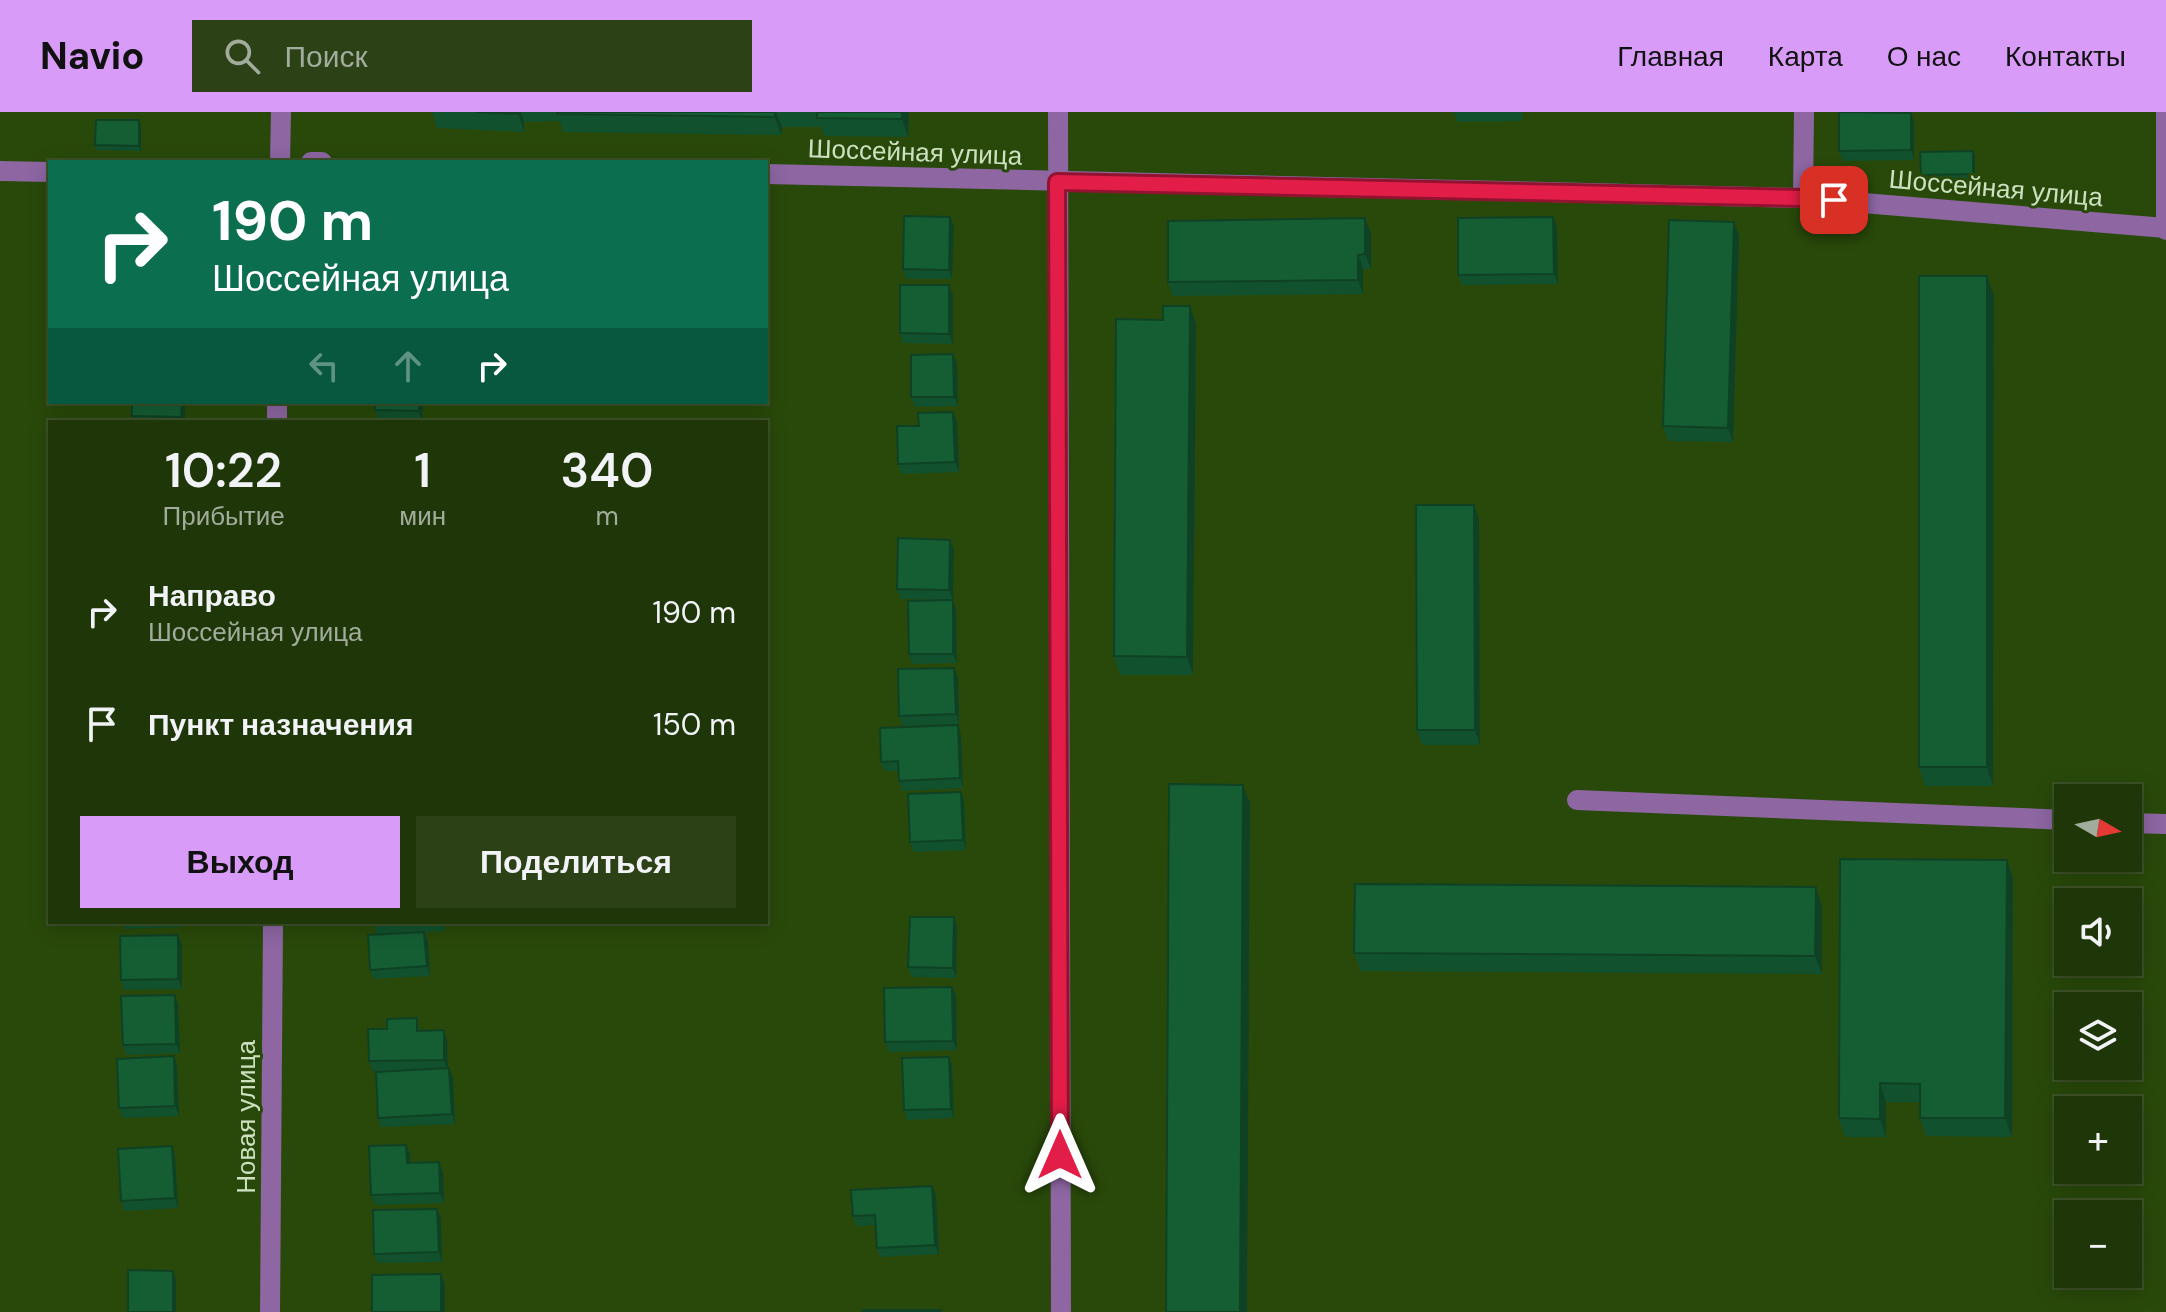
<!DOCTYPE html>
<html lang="ru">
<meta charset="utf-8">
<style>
:root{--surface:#1f3708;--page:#2c4216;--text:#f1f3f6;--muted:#a1ac9c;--line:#3c5129;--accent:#d89bf8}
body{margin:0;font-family:"DM Sans",sans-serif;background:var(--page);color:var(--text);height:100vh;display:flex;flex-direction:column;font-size:30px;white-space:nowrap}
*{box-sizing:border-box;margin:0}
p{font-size:26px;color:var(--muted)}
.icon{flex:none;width:44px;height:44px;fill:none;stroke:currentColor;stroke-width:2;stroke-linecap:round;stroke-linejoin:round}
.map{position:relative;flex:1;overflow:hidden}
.side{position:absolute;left:48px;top:308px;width:720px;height:504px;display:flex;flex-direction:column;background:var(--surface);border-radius:0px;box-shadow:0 4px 20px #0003,0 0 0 2px var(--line)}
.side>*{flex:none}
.top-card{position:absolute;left:48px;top:48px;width:720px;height:244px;border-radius:0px;box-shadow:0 4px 20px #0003,0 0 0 2px var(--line);background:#0b6e4f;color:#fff;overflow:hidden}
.needle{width:52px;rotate:99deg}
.buttons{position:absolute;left:2054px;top:672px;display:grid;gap:16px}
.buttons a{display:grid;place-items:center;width:88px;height:88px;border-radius:0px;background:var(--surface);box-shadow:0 4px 20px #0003,0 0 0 2px var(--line);font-size:40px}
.pin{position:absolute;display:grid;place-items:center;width:68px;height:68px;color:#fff;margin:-34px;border-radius:16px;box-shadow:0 4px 12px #0006}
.me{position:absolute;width:88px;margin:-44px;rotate:0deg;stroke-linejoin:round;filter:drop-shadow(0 0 6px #0008)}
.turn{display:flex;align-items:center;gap:28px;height:168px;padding:0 32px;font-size:36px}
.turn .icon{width:104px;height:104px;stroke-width:2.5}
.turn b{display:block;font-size:56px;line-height:68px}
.lanes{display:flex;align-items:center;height:76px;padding:0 32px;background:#0003;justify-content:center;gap:40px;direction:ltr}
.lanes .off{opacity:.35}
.eta{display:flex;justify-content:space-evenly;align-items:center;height:136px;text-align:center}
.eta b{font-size:48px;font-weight:600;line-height:56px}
.cta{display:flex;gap:16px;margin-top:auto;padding:16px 32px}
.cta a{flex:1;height:92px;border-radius:0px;background:var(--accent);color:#111;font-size:32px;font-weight:600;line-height:92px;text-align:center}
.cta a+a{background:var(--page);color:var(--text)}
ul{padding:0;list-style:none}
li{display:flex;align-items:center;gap:24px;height:112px;padding:0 32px}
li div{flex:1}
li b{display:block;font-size:30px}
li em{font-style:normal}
header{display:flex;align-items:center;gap:48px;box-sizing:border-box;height:112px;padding:0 40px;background:var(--accent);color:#111}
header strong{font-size:38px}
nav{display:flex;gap:44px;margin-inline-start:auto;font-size:28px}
.search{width:560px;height:72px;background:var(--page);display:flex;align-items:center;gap:20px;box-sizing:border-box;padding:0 28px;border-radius:0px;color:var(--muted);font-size:30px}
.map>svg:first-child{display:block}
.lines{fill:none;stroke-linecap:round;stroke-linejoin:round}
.minor{stroke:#8d66a2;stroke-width:20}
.wall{fill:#12512d}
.shaded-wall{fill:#0f4224}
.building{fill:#155e34;stroke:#0f4224;stroke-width:2}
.route-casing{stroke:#92132f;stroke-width:20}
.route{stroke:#e11d48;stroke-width:14}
.labels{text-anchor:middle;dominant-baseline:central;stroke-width:6;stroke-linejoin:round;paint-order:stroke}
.street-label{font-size:26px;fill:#cde1c1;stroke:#29490a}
</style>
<header>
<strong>Navio</strong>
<div class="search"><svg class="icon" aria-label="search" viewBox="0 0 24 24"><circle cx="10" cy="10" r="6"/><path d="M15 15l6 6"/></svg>Поиск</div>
<nav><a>Главная</a><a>Карта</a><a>О нас</a><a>Контакты</a></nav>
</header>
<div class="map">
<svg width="2166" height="1200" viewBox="0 0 2166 1200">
<rect width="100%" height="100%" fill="#29490a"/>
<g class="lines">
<g class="minor">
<polyline points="1058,0 1061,1200"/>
<polyline points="2166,0 2166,118"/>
<polyline points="280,50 281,0"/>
<polyline points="311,50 322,50"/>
<polyline points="0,59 50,60"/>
<polyline points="766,62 1803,86 2166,116"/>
<polyline points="1803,86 1804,0"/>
<polyline points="277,310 277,290"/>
<polyline points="1577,688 2068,708"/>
<polyline points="2128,711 2166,712"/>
<polyline points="270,1200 273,810"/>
</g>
</g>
<g class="wall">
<polygon points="432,0 922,0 909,0 908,25 824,24 821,15 782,15 781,23 563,20 560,9 524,10 524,20 437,16"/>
<polygon points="1454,0 1522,0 1522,9 1458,10"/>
<polygon points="1839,0 1892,0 1892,1 1914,11 1914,48 1843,49 1839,39"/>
<polygon points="2018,0 2061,0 2019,1"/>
<polygon points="139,8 141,13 141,39 97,38 95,33"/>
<polygon points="1973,39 1975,44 1975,67 1922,68 1921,63"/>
<polygon points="1734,110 1739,124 1733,330 1668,329 1663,314"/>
<polygon points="954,114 952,167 906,167 903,157"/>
<polygon points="1557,115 1558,172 1462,173 1458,163"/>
<polygon points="1371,121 1371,157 1363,157 1363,182 1173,184 1168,170"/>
<polygon points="953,183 953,232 903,231 900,221"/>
<polygon points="1994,183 1993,674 1925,674 1919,655"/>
<polygon points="1190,194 1196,212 1193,563 1120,563 1114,544"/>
<polygon points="953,242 957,252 958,294 915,295 911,285"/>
<polygon points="132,290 185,290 185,310 134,310 132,304"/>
<polygon points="375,290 423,290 422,309 378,307 375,298"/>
<polygon points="957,310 959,360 902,362 898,352 919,314"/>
<polygon points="1474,393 1479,407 1480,633 1422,633 1417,618"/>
<polygon points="950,428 954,437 953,488 901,487 897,477"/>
<polygon points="953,488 956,498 957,551 912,552 909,542"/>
<polygon points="958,565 959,612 903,614 899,604"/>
<polygon points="961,623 963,676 902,679 899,669 898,659 885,659 881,650"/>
<polygon points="961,680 964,689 966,738 914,740 910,730"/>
<polygon points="2013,766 2012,1025 1926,1024 1920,1006 1920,990 1886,990 1886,1025 1845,1025 1839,1006"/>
<polygon points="1822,794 1822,862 1361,859 1354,841"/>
<polygon points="954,805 957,815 956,866 912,865 908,855"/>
<polygon points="121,810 181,810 181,815 124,817"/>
<polygon points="373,810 444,810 445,819 425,820 428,830 430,864 374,867 370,858 377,823"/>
<polygon points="178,823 182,833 182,877 124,878 121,868"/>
<polygon points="952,875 956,884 957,938 889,940 885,930"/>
<polygon points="178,892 180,941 126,943 123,933"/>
<polygon points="421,916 421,919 447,928 448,956 449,956 453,966 455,1012 381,1015 378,1006 391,959 373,959 369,949 387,917"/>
<polygon points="174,944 177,954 179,1004 123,1006 119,996"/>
<polygon points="949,945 952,954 954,1006 907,1008 904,998"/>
<polygon points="172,1034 175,1044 178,1096 124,1099 121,1089"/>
<polygon points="410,1042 410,1051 443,1060 444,1091 375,1093 371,1083"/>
<polygon points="936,1083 939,1142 880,1145 877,1136 876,1113 856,1114 853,1104"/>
<polygon points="437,1097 441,1106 442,1150 378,1151 374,1142"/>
</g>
<g class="shaded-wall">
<polygon points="518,0 521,0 524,10 524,20"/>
<polygon points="775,0 776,0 782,15 781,23 775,5"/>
<polygon points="902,0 909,0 908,25 902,7"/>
<polygon points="1911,1 1914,11 1914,48 1911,38"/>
<polygon points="139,8 141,13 141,39 139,34"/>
<polygon points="1973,39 1975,44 1975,67 1973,62"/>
<polygon points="950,105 954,114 952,167 949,158"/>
<polygon points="1553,105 1557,115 1558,172 1554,162"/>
<polygon points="1365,106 1371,121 1371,157 1365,142"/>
<polygon points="1734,110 1739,124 1733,330 1728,316"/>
<polygon points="1358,143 1363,157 1363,182 1358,168"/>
<polygon points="1987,164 1994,183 1993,674 1987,655"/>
<polygon points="949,173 953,183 953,232 949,222"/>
<polygon points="1190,194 1196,212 1193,563 1187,545"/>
<polygon points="953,242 957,252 958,294 954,285"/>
<polygon points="182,290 185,290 185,310 183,310 181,305"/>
<polygon points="419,290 423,290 422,309 419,299"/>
<polygon points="953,300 957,310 959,360 955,350"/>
<polygon points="1474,393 1479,407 1480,633 1475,618"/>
<polygon points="950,428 954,437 953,488 949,478"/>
<polygon points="953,488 956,498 957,551 953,542"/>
<polygon points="954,556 958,565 959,612 956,602"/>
<polygon points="958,613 961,623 963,676 960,666"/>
<polygon points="1243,673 1250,691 1247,1200 1240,1200"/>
<polygon points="961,680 964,689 966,738 963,728"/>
<polygon points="2007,748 2013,766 2012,1025 2005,1006"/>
<polygon points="1816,775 1822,794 1822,862 1815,844"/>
<polygon points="954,805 957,815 956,866 953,856"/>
<polygon points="424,820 428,830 430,864 427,854"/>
<polygon points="178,823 182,833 182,877 178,867"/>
<polygon points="952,875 956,884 957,938 953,929"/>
<polygon points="175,883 178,892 180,941 176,932"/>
<polygon points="444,918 447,928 448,958 444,948"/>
<polygon points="174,944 177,954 179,1004 175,994"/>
<polygon points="949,945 952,954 954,1006 951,997"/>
<polygon points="449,956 453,966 455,1012 452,1002"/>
<polygon points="1880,971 1886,990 1886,1025 1880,1007"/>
<polygon points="406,1033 410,1042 410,1061 407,1051"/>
<polygon points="172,1034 175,1044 178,1096 175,1086"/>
<polygon points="439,1050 443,1060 444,1091 440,1081"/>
<polygon points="932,1074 936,1083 939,1142 935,1133"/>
<polygon points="437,1097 441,1106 442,1150 439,1140"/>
<polygon points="173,1159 176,1168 176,1200 173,1200"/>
<polygon points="441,1162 445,1172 445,1200 441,1200"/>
</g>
<g class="building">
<polygon points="475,0 518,0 518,2"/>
<polygon points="557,0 775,0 775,5 557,2"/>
<polygon points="817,0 902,0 902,7 817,6"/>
<polygon points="1839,0 1911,1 1911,38 1839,39"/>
<polygon points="96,8 139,8 139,34 95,33"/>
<polygon points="1973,39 1973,62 1921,63 1920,40"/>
<polygon points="904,104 950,105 949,158 903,157"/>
<polygon points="1553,105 1554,162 1458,163 1458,106"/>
<polygon points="1365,106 1365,142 1358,143 1358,168 1168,170 1168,109"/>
<polygon points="1669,108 1734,110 1728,316 1663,314"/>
<rect x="1919" y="164" width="68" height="491"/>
<polygon points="900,173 949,173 949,222 900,221"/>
<polygon points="1163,194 1190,194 1187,545 1114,544 1116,207 1163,208"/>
<polygon points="953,242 954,285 911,285 911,243"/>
<polygon points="132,290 182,290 181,305 132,304"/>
<polygon points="375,290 419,290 419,299 375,298"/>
<polygon points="953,300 955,350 898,352 897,314 919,314 918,301"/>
<polygon points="1416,393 1474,393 1475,618 1417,618"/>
<polygon points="898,426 950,428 949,478 897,477"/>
<polygon points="953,488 953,542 909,542 908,489"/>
<polygon points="954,556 956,602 899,604 898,557"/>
<polygon points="958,613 960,666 899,669 898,649 881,650 880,616"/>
<polygon points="1169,672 1243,673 1240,1200 1166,1200"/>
<polygon points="961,680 963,728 910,730 908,682"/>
<polygon points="1840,747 2007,748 2005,1006 1920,1006 1920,972 1880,971 1880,1007 1839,1006"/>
<polygon points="1355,772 1816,775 1815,844 1354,841"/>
<polygon points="910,805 954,805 953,856 908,855"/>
<polygon points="373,810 431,810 373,813"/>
<polygon points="424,820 427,854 370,858 368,823"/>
<polygon points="178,823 178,867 121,868 120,824"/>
<polygon points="952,875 953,929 885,930 884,876"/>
<polygon points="175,883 176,932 123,933 121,884"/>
<polygon points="417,906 417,919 444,918 444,948 369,949 368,917 387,917 387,907"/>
<polygon points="174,944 175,994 119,996 117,947"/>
<polygon points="949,945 951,997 904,998 902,946"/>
<polygon points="449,956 452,1002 378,1006 376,960"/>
<polygon points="406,1033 407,1051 439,1050 440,1081 371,1083 369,1034"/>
<polygon points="172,1034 175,1086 121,1089 118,1037"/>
<polygon points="932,1074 935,1133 877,1136 875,1103 853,1104 851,1078"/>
<polygon points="437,1097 439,1140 374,1142 373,1098"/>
<polygon points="128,1158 173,1159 173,1200 128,1200"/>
<polygon points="441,1162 441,1200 372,1200 372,1163"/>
<rect x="863" y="1198" width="78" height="2"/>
</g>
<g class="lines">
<defs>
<polyline id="route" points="1060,1043 1057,70 1803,86 1834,88"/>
</defs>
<use href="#route" class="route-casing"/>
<use href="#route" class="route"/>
</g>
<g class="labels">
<g class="street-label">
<text transform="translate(915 40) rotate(2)">Шоссейная улица</text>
<text transform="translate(1996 76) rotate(5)">Шоссейная улица</text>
<text transform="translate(246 1005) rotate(-90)">Новая улица</text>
</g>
</g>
</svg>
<div class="buttons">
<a><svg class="needle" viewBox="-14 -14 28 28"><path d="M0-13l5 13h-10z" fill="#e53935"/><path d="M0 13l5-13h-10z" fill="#a1ac9c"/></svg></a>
<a><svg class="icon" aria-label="sound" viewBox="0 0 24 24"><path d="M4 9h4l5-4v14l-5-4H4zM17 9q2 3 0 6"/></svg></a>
<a><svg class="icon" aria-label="layers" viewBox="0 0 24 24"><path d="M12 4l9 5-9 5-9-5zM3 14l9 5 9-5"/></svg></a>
<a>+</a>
<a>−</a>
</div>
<div class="pin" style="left:1834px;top:88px;background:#d93025"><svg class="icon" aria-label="arrive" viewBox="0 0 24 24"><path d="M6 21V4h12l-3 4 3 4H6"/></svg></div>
<svg class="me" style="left:1060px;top:1043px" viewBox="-20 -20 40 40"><path d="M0-17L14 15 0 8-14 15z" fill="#e11d48" stroke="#fff" stroke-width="4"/></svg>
<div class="top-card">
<div class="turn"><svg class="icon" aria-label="right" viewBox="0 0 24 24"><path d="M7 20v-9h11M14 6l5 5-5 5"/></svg><div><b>190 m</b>Шоссейная улица</div></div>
<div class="lanes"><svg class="icon off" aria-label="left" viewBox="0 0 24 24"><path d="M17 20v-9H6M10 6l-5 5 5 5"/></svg><svg class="icon off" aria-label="ahead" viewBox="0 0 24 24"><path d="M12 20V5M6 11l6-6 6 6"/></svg><svg class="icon" aria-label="right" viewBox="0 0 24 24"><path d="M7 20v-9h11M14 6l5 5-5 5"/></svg></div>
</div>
<section class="side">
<div class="eta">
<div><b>10:22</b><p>Прибытие</p></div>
<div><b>1</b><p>мин</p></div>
<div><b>340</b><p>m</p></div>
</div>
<ul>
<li><svg class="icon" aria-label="right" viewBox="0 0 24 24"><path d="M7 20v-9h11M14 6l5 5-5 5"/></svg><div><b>Направо</b><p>Шоссейная улица</p></div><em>190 m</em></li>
<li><svg class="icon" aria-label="arrive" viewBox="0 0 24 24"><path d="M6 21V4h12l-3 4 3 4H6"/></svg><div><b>Пункт назначения</b></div><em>150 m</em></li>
</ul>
<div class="cta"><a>Выход</a><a>Поделиться</a></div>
</section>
</div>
